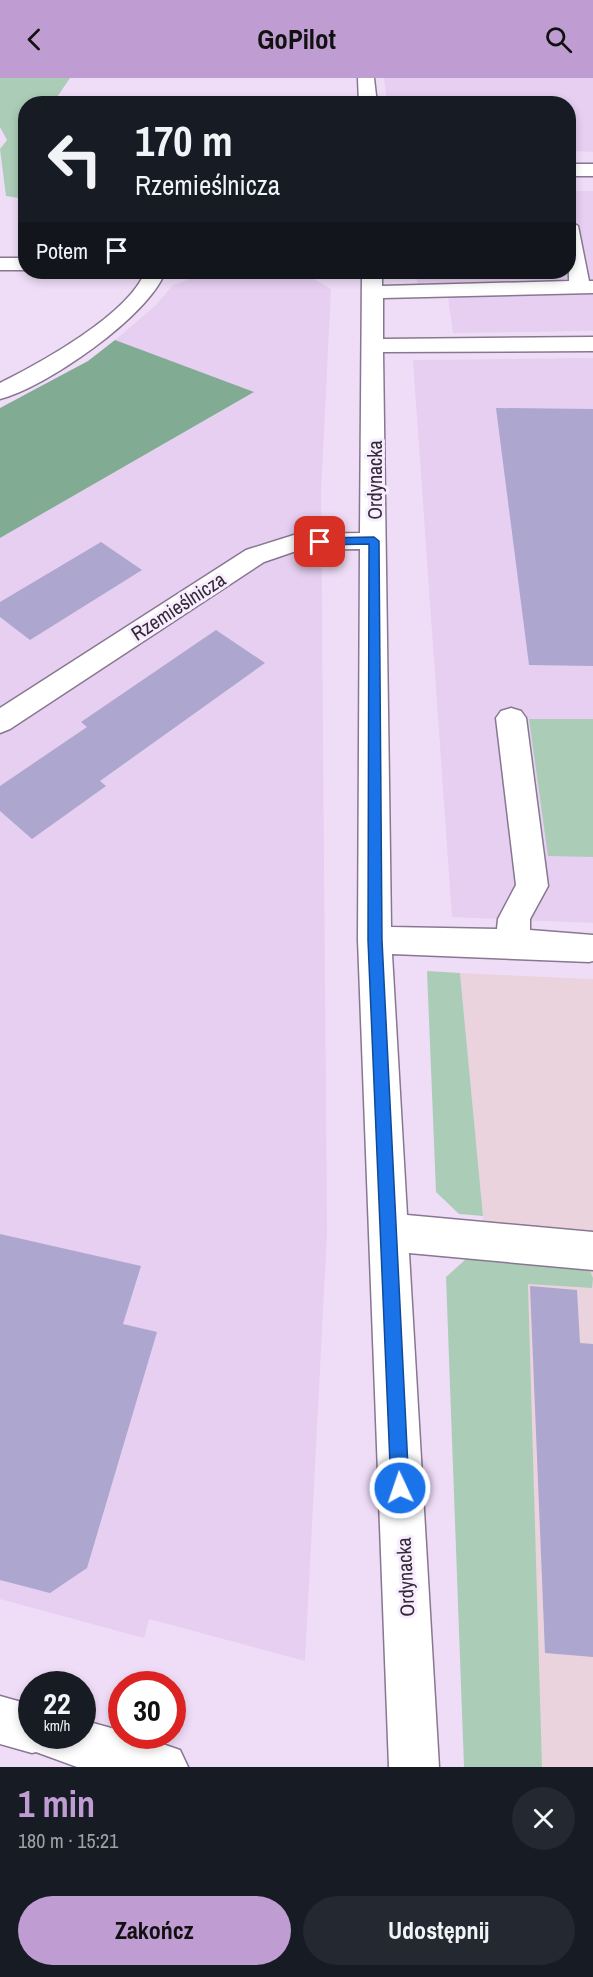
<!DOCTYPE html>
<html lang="pl">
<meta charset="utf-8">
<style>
:root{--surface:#171b24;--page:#242831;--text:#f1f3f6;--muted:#9ea1a6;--accent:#bf9cd1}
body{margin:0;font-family:"Archivo Narrow",sans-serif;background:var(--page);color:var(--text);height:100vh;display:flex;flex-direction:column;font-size:22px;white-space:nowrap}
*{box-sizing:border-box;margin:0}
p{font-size:20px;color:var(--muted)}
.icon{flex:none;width:33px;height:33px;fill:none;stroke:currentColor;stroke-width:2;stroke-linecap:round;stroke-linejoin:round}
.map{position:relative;height:1689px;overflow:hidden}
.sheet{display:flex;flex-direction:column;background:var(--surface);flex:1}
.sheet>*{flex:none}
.guide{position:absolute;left:18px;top:18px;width:558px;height:183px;border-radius:24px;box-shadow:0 3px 9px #0003;background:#171b24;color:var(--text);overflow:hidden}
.speed{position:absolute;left:18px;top:1593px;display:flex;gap:12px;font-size:30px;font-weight:700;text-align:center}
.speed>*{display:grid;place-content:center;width:78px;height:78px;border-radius:50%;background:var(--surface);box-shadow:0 3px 9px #0003;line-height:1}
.speed small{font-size:15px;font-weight:400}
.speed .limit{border:9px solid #d22;background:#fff;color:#111}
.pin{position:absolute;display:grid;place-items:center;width:51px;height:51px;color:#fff;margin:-26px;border-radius:12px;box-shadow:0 3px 9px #0006}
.me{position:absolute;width:66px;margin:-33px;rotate:357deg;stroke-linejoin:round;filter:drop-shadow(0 0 4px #0008)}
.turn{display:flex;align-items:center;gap:21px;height:126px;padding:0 18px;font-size:27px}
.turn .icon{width:78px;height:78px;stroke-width:2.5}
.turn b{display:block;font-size:42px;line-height:51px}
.then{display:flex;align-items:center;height:57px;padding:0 18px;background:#0003;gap:12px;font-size:22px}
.round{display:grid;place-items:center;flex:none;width:63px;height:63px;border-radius:32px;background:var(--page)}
.headline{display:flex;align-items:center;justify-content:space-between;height:102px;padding:0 18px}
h1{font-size:36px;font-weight:800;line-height:45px;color:var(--accent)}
.action{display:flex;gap:12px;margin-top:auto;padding:12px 18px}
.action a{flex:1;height:69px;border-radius:36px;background:var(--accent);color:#111;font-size:24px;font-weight:800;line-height:69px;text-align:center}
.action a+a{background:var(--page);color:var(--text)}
header{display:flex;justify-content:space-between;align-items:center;height:78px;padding:0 18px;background:var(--accent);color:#111;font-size:27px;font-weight:800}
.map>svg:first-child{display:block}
.commercial{fill:#ebd3de}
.built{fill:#e6cff1}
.green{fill:#abcdb8}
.forest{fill:#81ac93}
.building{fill:#ada6cf}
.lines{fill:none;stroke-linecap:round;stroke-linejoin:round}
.minor-casing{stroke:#887790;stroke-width:3}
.minor{fill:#fff;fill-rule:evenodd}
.route{fill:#1a73e8;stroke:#114b97;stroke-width:1.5}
.labels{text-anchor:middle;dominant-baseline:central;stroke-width:6;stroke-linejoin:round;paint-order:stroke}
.street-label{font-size:20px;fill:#322b36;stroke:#f8edfe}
</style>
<header><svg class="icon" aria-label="back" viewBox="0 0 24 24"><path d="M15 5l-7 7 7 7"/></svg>GoPilot<svg class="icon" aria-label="search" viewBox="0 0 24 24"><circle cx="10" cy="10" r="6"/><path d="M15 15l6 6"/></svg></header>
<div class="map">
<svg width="593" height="1689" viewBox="0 0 593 1689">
<rect width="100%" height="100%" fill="#efddf8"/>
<polygon class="commercial" points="460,895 593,901 593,1689 496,1689 483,1138"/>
<g class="built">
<polygon points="384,0 593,0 593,74 573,73 569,77 568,26 387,25"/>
<polygon points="569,113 593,113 593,253 453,255 446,205 417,205 417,199 408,198 408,194 568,194"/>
<polygon points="201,197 310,199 331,211 321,414 327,1155 305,1583 149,1541 144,1560 0,1521 0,460 253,315 115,262 155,228 173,207"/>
<polygon points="593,280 593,845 452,839 413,282"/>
</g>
<g class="green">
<polygon points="0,0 70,0 53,25 26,26 25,121 6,118 0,71 7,62 0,49"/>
<polygon points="529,641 593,641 593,779 548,778"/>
<polygon points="427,893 460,895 483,1138 459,1136 436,1114"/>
<polygon points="466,1181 585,1182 593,1200 592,1210 528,1206 542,1689 464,1689 446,1199"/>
</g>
<polygon class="forest" points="115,262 254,314 0,460 0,330 88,283"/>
<g class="building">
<polygon points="496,330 593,331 593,588 529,587"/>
<polygon points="101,464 142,492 30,562 0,539 0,524"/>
<polygon points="216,552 265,585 100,703 106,708 32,761 0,733 0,708 87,649 81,644"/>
<polygon points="0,1156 141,1188 123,1246 157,1254 87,1490 50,1515 0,1502"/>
<polygon points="530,1208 577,1212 580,1265 593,1266 593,1579 545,1575"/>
</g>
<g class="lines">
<defs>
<g id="minor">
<polygon points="358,0 374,0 377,26 359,26"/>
<rect x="568" y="86" width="25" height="12"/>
<polygon points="568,142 578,148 589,203 593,203 593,215 383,220 383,261 593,259 593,273 383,274 391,849 497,851 498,841 516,807 496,640 501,633 511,630 521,633 526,640 548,808 530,841 530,852 593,857 593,883 589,884 392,876 407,1137 593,1154 593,1192 409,1175 439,1689 389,1689 358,862 360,471 299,472 264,484 10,651 0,655 0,630 246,472 297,456 360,455 362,194 382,194 382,208 569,203"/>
<rect x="0" y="180" width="26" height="12"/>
<path d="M145 194H165C149 238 45 310 0 321V305C40 285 128 237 145 194Z"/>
<polygon points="0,1618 32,1627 32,1658 82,1658 82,1642 122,1653 122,1658 139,1658 180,1672 188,1689 77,1689 36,1674 32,1675 0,1666"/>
</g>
</defs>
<use href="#minor" class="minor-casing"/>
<use href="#minor" class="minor"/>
</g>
<polygon class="route" points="374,459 379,463 382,862 409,1410 407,1416 400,1419 394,1416 391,1410 368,862 369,466 320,467 315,464 320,460"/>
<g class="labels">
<g class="street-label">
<text transform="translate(374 402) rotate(-90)">Ordynacka</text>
<text transform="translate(178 528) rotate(-33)">Rzemieślnicza</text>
<text transform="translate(405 1499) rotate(-93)">Ordynacka</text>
</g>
</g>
</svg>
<div class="speed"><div>22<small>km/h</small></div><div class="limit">30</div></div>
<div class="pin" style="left:320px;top:464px;background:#d93025"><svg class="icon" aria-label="arrive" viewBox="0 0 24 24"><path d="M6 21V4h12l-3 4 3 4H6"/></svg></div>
<svg class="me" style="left:400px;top:1410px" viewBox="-20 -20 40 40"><circle r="17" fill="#1a73e8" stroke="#fff" stroke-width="3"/><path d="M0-11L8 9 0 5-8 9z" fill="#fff"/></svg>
<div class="guide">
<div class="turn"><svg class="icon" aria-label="left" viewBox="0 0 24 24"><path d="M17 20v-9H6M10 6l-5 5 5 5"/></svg><div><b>170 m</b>Rzemieślnicza</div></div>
<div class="then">Potem<svg class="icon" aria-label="arrive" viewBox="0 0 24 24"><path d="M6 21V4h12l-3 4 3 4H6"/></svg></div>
</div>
</div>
<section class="sheet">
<div class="headline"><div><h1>1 min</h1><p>180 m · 15:21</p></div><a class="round"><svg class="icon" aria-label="close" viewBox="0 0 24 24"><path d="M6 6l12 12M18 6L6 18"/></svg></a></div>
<div class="action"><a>Zakończ</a><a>Udostępnij</a></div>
</section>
